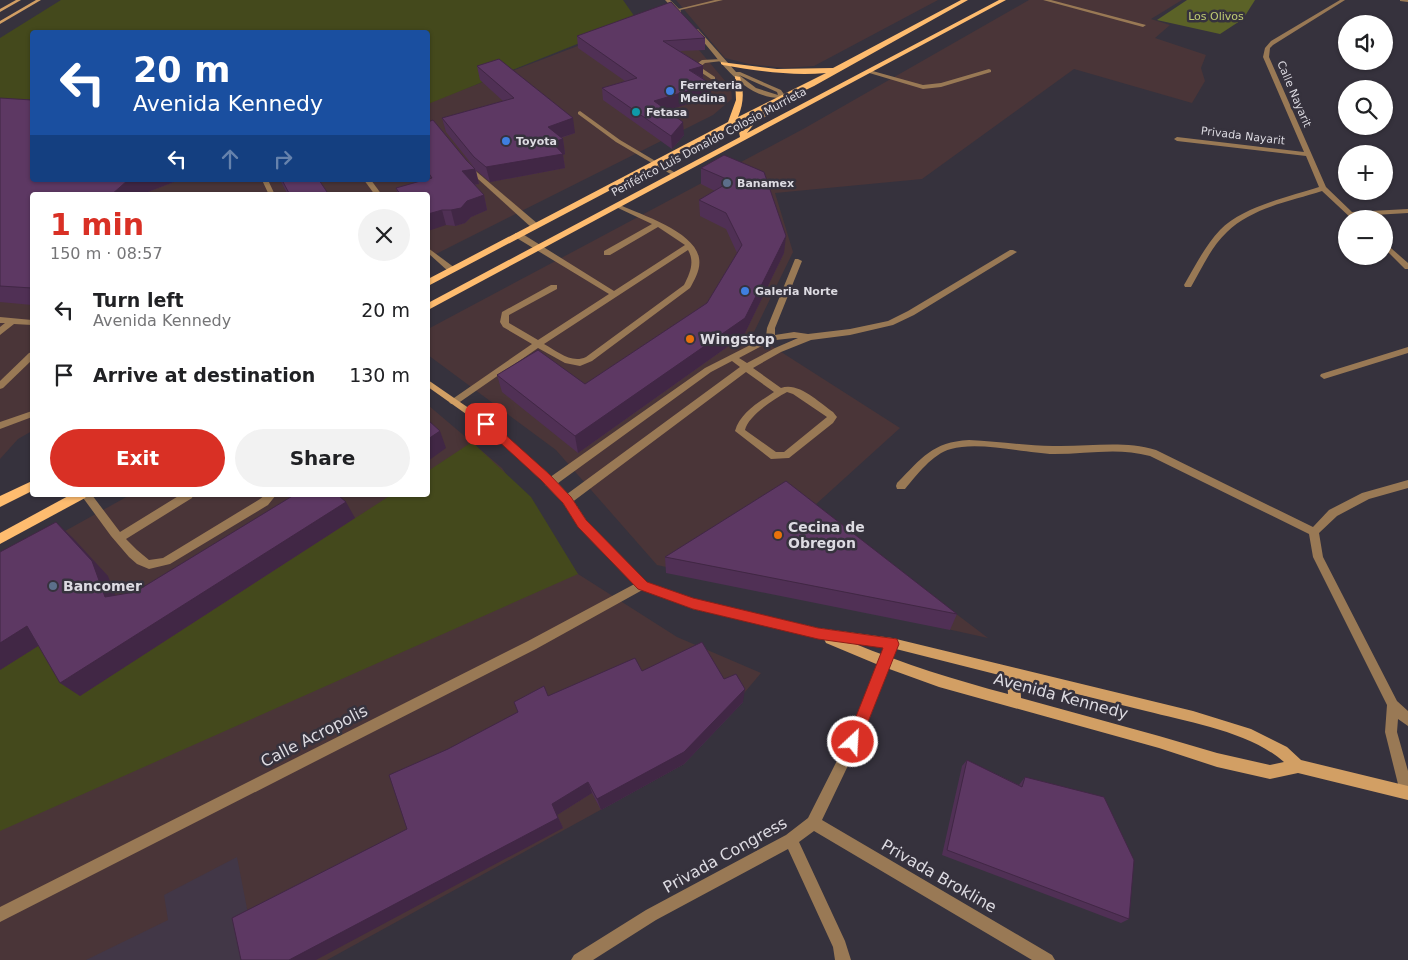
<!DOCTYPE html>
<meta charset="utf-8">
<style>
:root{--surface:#fff;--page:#f2f2f2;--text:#202124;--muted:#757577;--accent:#d93025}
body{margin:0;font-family:"DejaVu Sans",sans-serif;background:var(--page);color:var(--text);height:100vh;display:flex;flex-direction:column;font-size:19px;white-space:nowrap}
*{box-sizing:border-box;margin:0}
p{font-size:16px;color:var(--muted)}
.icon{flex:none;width:28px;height:28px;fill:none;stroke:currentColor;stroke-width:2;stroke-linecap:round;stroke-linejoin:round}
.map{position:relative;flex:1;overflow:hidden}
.details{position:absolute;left:30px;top:192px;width:400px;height:305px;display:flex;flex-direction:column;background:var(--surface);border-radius:5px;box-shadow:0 1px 4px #0004}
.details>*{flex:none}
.banner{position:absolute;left:30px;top:30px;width:400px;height:152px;border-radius:5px;box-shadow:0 1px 4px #0004;background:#1a4fa0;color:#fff;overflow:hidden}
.controls{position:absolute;left:1338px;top:15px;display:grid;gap:10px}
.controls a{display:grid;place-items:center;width:55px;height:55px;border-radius:50%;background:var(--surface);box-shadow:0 1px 4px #0004;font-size:25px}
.pin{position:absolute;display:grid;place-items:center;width:42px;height:42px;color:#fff;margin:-21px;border-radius:10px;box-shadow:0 2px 8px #0006}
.me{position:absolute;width:55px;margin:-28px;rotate:25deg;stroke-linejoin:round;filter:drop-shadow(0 0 4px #0008)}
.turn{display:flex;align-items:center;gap:18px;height:105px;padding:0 20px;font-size:22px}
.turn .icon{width:65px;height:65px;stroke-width:2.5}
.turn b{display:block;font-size:35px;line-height:42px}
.lanes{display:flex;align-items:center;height:48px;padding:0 20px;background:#0003;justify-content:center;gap:25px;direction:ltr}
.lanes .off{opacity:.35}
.round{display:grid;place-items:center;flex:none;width:52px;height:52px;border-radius:26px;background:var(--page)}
.summary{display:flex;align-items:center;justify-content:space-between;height:85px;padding:0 20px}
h1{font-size:30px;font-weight:600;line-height:38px;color:var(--accent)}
.primary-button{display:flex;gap:10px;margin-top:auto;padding:10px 20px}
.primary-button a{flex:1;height:58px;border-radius:30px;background:var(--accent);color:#fff;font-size:20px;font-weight:600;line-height:58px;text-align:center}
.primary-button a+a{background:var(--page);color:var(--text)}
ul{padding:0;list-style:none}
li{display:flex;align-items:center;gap:15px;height:65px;padding:0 20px}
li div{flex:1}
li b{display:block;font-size:19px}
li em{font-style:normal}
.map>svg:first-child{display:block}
.commercial{fill:#4a3538}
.medical{fill:#423747}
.green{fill:#44491c}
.forest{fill:#5b6227}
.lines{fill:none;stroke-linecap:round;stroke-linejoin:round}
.lane{fill:#997955;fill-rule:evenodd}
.street{fill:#997955;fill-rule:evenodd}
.secondary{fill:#d29f64;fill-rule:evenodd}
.primary{fill:#febc6f;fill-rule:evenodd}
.wall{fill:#503055}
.shaded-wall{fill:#412745}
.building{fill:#5d3863;stroke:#412745}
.route{fill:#d93025;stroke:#8d1f18}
.shop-dot{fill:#3f7fe0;stroke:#36323d;stroke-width:2}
.culture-dot{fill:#0f9aa8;stroke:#36323d;stroke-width:2}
.service-dot{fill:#5c6f8a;stroke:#36323d;stroke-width:2}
.food-dot{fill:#e8710a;stroke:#36323d;stroke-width:2}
.labels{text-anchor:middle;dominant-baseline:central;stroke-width:5;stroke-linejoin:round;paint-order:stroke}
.far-park-label{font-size:11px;fill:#bfcb73;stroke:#36323d}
.far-poi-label{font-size:11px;font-weight:bold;fill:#dddbe2;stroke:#36323d;text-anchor:start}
.far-street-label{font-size:11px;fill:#dddbe2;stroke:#36323d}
.poi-label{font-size:14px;font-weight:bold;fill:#dddbe2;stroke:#36323d;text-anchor:start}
.near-street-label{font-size:16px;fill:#dddbe2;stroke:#36323d}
</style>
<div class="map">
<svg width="1408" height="960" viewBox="0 0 1408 960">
<rect width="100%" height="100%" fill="#36323d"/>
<g class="commercial">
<polygon points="676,0 938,0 814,66 785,68 749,64 725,58"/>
<polygon points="1029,0 1182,0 1151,19 1170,25 1155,38 1206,55 1201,68 1205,81 1192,103 1074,69 922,179 775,193 793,252 753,334 900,428 814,506 988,638 657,565 556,450 428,355 428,329 805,128"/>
<polygon points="667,12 731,88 732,99 713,115 428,258 428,195 32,195 32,431 18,439 0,459 0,110 32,180 428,180 428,103"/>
<polygon points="428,405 502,468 578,574 677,637 761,673 684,764 327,960 0,960 0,567 130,495 428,495"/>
</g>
<polygon class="medical" points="237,857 257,960 86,960 168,920 164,895"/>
<g class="green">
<polygon points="61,0 623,0 637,20 428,104 428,32 32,32 32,105 0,102 0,38"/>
<polygon points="472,442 531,497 578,574 0,831 0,670 46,641 80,696 391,495 428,495 428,471"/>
</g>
<polygon class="forest" points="1187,0 1255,0 1243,19 1220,34 1157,20"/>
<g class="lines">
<g class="lane">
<polygon points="715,0 723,0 676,11 674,10"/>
<polygon points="1043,0 1051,0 1146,25 1143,27"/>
<polygon points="722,59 722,61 705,63 700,67 715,77 715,79 711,79 693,67 702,60"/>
<polygon points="989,69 991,70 991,72 941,87 923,89 866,72 869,70 923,85 941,83"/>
<polygon points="580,111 620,140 679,175 674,176 616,142 578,114 578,112"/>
<polygon points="467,167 471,167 538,224 538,228 532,228 467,169"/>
<polygon points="262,180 268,180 275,195 269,195"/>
<polygon points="364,180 371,180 382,195 375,195"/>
<path d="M616 205H620C642 215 695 232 699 258 701 269 695 279 690 288L592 361 580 366 565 363 538 348 457 404H451L449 402 451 400 532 344 503 327 500 322 502 312 551 285H557V289L509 315V323L538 340 609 294 515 237V233H521L614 291 685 245 658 227 610 255H604V251L652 224 616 207ZM688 250C695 262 690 273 684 285L586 357C571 364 557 351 544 344Z"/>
<polygon points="428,248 455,268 455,272 449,272 428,253"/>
<path d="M1010 250H1013L1017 252 914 315 893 325 850 335 811 340 781 352 753 368 781 388C798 381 820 403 833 412L837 417 833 423 789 458 771 459 735 431C740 413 759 402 774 392L746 372 571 503H563L562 500 563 497 740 367 732 361 711 372 554 486H546L545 483 546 480 705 368 766 337 767 328 795 259H798L802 261 775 328V335L794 332 808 334 850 329 888 321 908 311ZM794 338H798L775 348 747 363 739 358 769 342 775 343 776 340ZM787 392 793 394 827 417 784 452H776L745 430C748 416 774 399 787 392Z"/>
<polygon points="0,317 32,320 32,325 14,324 0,335 0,327 5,323 0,323"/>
<polygon points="32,352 32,360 3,388 0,389 0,381 29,353"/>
<polygon points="32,411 32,417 0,429 0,422"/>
<polygon points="81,495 92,495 120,532 180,495 193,495 192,498 126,539 137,550 149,560 163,558 260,499 265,495 276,495 268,505 170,564 149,569 137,564 129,557 111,536"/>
</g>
<g class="street">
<polygon points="665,0 670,0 681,11 681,13 677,13"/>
<path d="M1340 0H1345L1273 45 1270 48 1269 57 1326 187 1352 212 1408 209V213L1357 216 1359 219H1352L1322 191C1291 201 1251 208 1227 232 1211 247 1202 268 1191 287H1185L1184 285C1195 266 1205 246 1220 230 1243 206 1289 197 1319 187L1306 156 1177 141 1174 139 1177 137 1304 152 1263 57 1265 48 1271 41Z"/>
<polygon points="1400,0 1408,0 1408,2 1400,1"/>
<path d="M694 29H698L736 72H740L781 90 786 97 785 98C743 101 719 58 694 31ZM739 75 777 92 778 95 756 88Z"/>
<polygon points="1384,242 1408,263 1408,269 1405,269 1384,248"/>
<polygon points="1408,347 1408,353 1324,379 1320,376 1321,374"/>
<path d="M969 440C997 441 1025 446 1053 446 1089 447 1122 440 1156 450L1313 527 1329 510 1362 493 1408 480V488L1369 499 1337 516 1319 533 1323 557 1397 701 1408 711V726L1398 719 1397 732 1408 771V798L1402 797 1400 792 1385 732 1387 705 1313 557 1309 534 1150 456C1118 447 1087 454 1054 454 1025 453 978 441 951 449 932 454 917 475 905 489H897L896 486 897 483C922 458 932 442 969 440Z"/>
<polygon points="642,580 646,582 648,585 646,588 536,649 0,922 0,907 528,641"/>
<polygon points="892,638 896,639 898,643 865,730 822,820 1052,955 1055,960 1032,960 814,831 799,842 845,941 851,960 835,960 833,947 788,849 656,920 593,960 571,960 574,955 646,910 786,835 808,818 856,723 886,643 888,639"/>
</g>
<g class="secondary">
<polygon points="16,0 21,0 0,12 0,9"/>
<polygon points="36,0 41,0 0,24 0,21"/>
<path d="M428 380 489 422 549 474 571 497 586 520 646 582 693 599 818 628 892 638 1193 711 1251 729 1287 747 1301 760 1408 786V800L1298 773 1270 779 1217 767 1159 748 939 687 881 666 826 643 824 639 693 609 638 588 578 526 563 503 541 480 483 426 428 387ZM853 643 892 648 1007 677 1008 694C955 680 904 664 853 643ZM1020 680C1062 690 1104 701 1146 711 1189 722 1250 732 1284 762L1270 765 1217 753 1159 736 1021 698Z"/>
</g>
<g class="primary">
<path d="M961 0H968L814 86 734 125 428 286V279L728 122 736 100 735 76 740 77C744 91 744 103 738 117L826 73C791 76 757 71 723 65L721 64V62L777 69 833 68Z"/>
<polygon points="999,0 1006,0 428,310 428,303 740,137 739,132 748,120 764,111 771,113 754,124 747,133"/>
<polygon points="32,481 32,491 0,507 0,496"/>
<polygon points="70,495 87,495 85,498 0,544 0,533"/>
</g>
</g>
<g class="wall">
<polygon points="577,36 705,38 705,50 680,51 703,66 703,78 711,84 711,97 667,110 684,135 672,149 603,100 602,88 625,81 578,48"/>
<polygon points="477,66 575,133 561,138 563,139 565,154 563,155 565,168 490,182 476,170 479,184 474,185 484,195 487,210 471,217 465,223 455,226 446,225 398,195 396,188 428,180 428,122 474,167 446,132 442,118 503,101 480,80"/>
<polygon points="0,98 179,180 140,195 32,195 32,305 0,302"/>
<polygon points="724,155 784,253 744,335 578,453 502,392 497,375 585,384 707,303 737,253 726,229 700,216 699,200 715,191 701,184 701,168"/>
<polygon points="280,180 319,180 329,195 288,195"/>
<polygon points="665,557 957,614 950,630 666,573"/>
<polygon points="642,671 724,679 743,702 684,764 601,810 592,793 557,815 563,828 407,829 448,749 548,696"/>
<polygon points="967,760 1019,785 1025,777 1129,919 1121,923 942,855 962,766"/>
</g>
<g class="shaded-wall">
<polygon points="703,66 703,78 689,70"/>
<polygon points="711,84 711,97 655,114 654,101"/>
<polygon points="573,118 575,133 550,141 548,127"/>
<polygon points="683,122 684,135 672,149 671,136"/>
<polygon points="563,139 565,154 563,155 565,168 490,182 486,167 552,142"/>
<polygon points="475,169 479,184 466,186 462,171"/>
<polygon points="128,180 179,180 140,195 111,195"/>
<polygon points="484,195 487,210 471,217 465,223 455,226 451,210 467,201"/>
<polygon points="442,210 446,225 428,231 428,214"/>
<polygon points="786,236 784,253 744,335 578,453 575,436"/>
<polygon points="440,431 446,448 428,461 428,439"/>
<polygon points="346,502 355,518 80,696 60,683"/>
<polygon points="56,522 73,538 108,576 122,612 105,597"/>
<polygon points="27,626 46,641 0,670 0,643"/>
<polygon points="745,689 743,702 684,764 601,810 597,799"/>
<polygon points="588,782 592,793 557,815 563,828 316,960 289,960 552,804"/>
</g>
<g class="building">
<polygon points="671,2 705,38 663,41 703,66 689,70 711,84 654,101 683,122 671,136 602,88 637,78 577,36"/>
<polygon points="499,59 573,118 548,127 563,139 552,142 563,154 486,167 474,157 442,118 514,98 477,66"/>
<polygon points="0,98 32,100 32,180 128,180 111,195 32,195 32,288 0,286"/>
<polygon points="433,120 467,161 475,169 462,171 484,195 467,201 461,208 451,210 442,210 428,214 428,195 398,195 400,194 396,188 424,180 428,180 428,179 432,178 428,172 428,122"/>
<polygon points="724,155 764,172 786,236 745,318 575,436 497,375 538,350 585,384 707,303 742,245 726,213 699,200 731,181 701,168"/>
<polygon points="282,180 319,180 329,195 290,195"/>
<polygon points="428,420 440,431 428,439"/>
<polygon points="786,481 957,614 665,557"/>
<polygon points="294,495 338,495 346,502 60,683 27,626 0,643 0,552 56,522 92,561 105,597 135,592"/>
<polygon points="702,642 724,679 736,674 745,689 684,752 597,799 588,782 552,804 558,818 289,960 241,960 232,918 407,829 389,775 448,749 518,712 514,702 544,686 548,696 635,658 642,671"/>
<polygon points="967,760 1022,787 1025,777 1104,797 1134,860 1129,919 947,850"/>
</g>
<polygon class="route" points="486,420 490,421 549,474 571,497 586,520 647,582 693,598 818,628 897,639 899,644 858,747 853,749 848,747 846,742 883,648 818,639 693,609 638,589 578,527 563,503 541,480 482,426 480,424"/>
<g class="shop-dot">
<circle cx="670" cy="91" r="5"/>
<circle cx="506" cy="141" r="5"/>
<circle cx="745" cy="291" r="5"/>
</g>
<circle class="culture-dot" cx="636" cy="112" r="5"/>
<g class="service-dot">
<circle cx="727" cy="183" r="5"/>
<circle cx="53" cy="586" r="5"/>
</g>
<g class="food-dot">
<circle cx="690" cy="339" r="5"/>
<circle cx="778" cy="535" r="5"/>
</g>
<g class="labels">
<g class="far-park-label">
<text x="1216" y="16">Los Olivos</text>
</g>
<g class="far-poi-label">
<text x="680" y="85">Ferreteria<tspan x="680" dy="13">Medina</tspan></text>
<text x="646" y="112">Fetasa</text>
<text x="516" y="141">Toyota</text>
<text x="737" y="183">Banamex</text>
<text x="755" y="291">Galeria Norte</text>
</g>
<g class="far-street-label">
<text transform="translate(1294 94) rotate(67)">Calle Nayarit</text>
<text transform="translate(1243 136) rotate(7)">Privada Nayarit</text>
<text transform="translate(709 142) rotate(-28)">Periférico Luis Donaldo Colosio Murrieta</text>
</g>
<g class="poi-label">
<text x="700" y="339">Wingstop</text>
<text x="788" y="527">Cecina de<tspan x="788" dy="16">Obregon</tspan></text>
<text x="63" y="586">Bancomer</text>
</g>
<g class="near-street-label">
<text transform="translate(1061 696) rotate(15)">Avenida Kennedy</text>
<text transform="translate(314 736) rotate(-27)">Calle Acropolis</text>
<text transform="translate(725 855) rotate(-29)">Privada Congress</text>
<text transform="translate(939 876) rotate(30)">Privada Brokline</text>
</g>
</g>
</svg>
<div class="controls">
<a><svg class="icon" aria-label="sound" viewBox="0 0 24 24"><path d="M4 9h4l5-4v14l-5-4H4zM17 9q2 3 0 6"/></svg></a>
<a><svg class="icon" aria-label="search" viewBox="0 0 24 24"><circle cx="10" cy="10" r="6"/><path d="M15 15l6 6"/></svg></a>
<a>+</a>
<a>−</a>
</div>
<div class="pin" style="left:486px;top:424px;background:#d93025"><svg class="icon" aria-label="arrive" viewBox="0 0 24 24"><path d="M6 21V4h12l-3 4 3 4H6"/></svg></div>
<svg class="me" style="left:853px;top:742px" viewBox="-20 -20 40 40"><circle r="17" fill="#d93025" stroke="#fff" stroke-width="3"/><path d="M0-11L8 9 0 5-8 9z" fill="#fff"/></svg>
<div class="banner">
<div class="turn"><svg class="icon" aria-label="left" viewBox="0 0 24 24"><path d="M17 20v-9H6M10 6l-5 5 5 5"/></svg><div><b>20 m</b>Avenida Kennedy</div></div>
<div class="lanes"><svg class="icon" aria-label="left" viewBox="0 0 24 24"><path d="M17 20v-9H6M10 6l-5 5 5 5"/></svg><svg class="icon off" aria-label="ahead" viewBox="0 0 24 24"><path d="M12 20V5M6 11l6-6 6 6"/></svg><svg class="icon off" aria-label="right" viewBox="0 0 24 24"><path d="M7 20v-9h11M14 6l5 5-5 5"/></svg></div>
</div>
<section class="details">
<div class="summary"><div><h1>1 min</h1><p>150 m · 08:57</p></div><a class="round"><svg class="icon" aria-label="close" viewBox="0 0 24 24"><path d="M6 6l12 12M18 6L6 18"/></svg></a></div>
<ul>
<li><svg class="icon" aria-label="left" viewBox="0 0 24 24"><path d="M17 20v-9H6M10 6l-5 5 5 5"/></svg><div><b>Turn left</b><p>Avenida Kennedy</p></div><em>20 m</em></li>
<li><svg class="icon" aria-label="arrive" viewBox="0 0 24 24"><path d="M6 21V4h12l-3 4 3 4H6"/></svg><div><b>Arrive at destination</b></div><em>130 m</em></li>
</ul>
<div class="primary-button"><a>Exit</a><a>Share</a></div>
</section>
</div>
